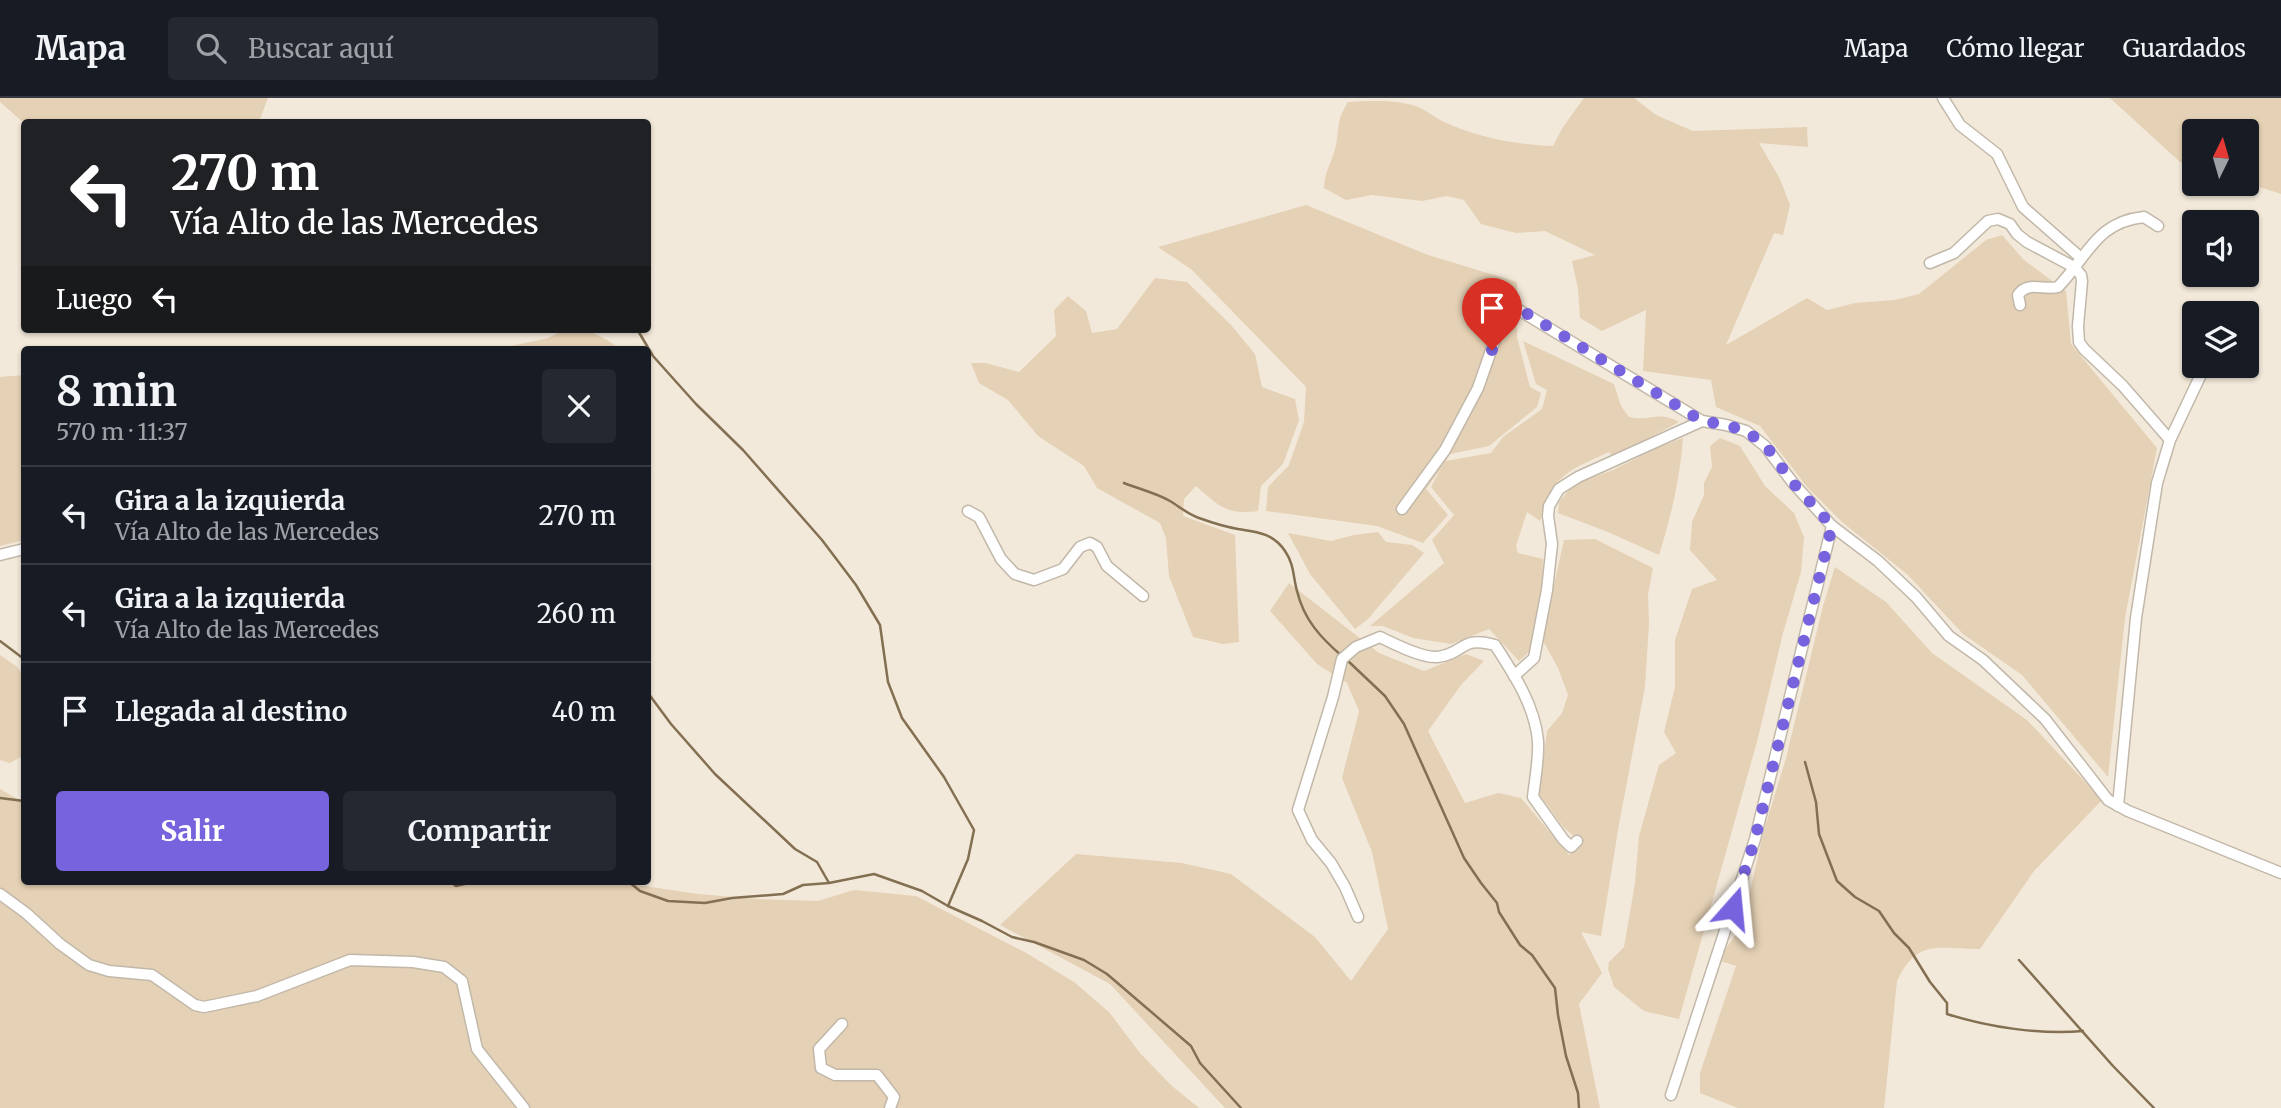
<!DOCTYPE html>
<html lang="es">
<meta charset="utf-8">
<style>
:root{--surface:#171b24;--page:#242831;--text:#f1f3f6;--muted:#9ea1a6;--line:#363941;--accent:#7863de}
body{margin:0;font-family:Merriweather,serif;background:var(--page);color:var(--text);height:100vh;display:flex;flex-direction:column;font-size:26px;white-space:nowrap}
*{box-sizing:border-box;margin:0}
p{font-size:23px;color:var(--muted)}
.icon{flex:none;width:38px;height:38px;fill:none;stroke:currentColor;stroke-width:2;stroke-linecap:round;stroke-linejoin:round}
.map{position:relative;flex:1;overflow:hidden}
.side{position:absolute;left:21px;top:248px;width:630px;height:539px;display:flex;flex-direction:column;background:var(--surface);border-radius:7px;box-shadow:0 2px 5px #0004}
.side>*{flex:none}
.hud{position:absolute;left:21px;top:21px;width:630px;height:214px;border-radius:7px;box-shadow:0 2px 5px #0004;background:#202124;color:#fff;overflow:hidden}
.needle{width:46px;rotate:5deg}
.controls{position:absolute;left:2182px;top:21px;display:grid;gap:14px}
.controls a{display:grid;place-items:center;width:77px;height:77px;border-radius:7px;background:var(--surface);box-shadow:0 2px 5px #0004;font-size:35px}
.pin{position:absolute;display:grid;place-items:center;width:60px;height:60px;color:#fff;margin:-72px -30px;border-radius:50% 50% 50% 0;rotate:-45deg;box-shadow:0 0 7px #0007}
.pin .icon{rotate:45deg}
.me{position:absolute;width:77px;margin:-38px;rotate:18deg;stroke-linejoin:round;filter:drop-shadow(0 0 5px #0008)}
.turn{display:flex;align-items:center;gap:24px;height:147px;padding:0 35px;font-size:32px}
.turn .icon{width:91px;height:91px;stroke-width:2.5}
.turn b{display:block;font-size:49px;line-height:60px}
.then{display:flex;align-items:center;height:66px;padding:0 35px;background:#0003;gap:14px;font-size:26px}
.round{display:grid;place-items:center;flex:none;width:74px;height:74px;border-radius:7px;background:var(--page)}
.headline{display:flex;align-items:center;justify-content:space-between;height:119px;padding:0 35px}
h1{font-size:42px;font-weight:700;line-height:52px}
.button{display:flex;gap:14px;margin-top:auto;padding:14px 35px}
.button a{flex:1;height:80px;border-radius:7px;background:var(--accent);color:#fff;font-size:28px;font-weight:700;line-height:80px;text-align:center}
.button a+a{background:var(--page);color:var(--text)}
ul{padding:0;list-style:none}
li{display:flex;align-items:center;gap:21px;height:98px;padding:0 35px;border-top:2px solid var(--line)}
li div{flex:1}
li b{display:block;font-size:26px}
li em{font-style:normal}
header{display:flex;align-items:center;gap:42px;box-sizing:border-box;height:98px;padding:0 35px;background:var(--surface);border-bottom:2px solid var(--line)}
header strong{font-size:33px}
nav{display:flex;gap:38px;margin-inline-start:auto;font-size:24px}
.search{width:490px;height:63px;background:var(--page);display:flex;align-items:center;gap:18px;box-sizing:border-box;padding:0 24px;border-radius:7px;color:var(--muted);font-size:26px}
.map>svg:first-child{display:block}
.green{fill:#e5d1b5}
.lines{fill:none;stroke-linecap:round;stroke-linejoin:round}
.stream{stroke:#836f51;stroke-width:2.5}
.minor-casing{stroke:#c2b8a9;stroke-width:13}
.minor{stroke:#fff;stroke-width:10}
.route{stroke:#7863de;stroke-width:12;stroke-dasharray:0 21.6}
</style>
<header>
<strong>Mapa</strong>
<div class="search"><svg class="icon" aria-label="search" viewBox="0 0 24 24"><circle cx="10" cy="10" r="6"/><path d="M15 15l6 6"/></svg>Buscar aquí</div>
<nav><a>Mapa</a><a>Cómo llegar</a><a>Guardados</a></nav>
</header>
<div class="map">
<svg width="2281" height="1010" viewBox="0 0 2281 1010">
<rect width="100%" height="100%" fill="#f3e9da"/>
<g class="green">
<polygon points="0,0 268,0 260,21 213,21 208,24 24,25 0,4"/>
<path d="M1584 0H1634L1656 17 1693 33 1807 29 1808 49 1759 45 1780 81 1790 107 1783 137 1774 135 1726 247 1807 200 1827 212 1855 205 1895 202 1919 196 1986 142 2002 137 2024 162 2066 193 2071 246 2157 350 2125 520 2108 679 2022 577 1963 536 1908 477 1842 424 1807 389 1760 328 1716 309 1711 282 1643 273 1646 212 1602 233 1580 220 1578 191 1572 163 1595 157 1545 133 1516 135 1481 126 1464 102 1447 98 1422 103 1372 97 1346 102 1324 90C1324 74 1333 62 1336 47 1340 26 1336 24 1348 4 1371 3 1396 1 1418 9 1426 12 1434 19 1442 23 1475 39 1516 47 1553 48L1563 29Z"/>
<polygon points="2110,0 2281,0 2281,96 2247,85 2247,33 2194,33 2194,68 2180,64"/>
<path d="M1306 107 1428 157 1517 184V239L1530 289 1541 295 1537 309 1489 348 1450 356 1446 363 1491 355 1503 339 1542 311 1547 292 1536 286 1523 243 1614 286 1621 308 1629 319C1650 324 1658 312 1679 324L1613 359 1609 354C1568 373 1554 375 1540 423L1527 414 1516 448 1518 455 1543 461 1542 491 1529 554 1519 563 1489 531 1451 546 1413 540 1383 528H1370L1444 465 1432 442 1454 417 1431 389 1440 372 1426 391 1448 417 1423 445 1377 428 1266 413 1268 389 1289 367 1304 324 1306 289 1191 171 1158 149Z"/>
<path d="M1155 180 1187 184 1231 227 1255 256 1262 289 1295 301 1299 322 1283 366 1261 388 1258 413C1226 417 1219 408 1196 388L1184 401 1183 418 1235 437 1239 544 1223 546 1193 539 1169 478 1166 440 1160 425 1097 390 1084 368 1038 338 1008 302 979 285 971 265H986L1019 274 1056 238 1054 212 1068 198 1086 213 1092 235 1117 231Z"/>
<path d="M566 231C590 231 603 238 621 252H493L548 240Z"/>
<polygon points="24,277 24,442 0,448 0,279"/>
<path d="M1683 340C1680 381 1671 418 1659 457L1608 434 1558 415 1559 404 1573 387 1613 372 1657 350Z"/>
<polygon points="1720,340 1740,348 1765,388 1794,415 1804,439 1801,474 1783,535 1757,644 1679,921 1644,913 1614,889 1608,871 1609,864 1624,849 1635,785 1639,738 1659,667 1676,655 1664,634 1675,589 1675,542 1692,491 1717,482 1690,452 1692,424 1704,397 1704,385 1712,369 1710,348"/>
<polygon points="1378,434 1386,444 1412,447 1424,455 1368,521 1355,531 1310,476 1288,435 1331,443 1354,437"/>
<polygon points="1595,441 1653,470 1648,497 1649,525 1645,589 1619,726 1601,838 1581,834 1602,875 1579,906 1600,1010 1225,1010 1110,886 1000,827 1076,756 1182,765 1231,776 1315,839 1351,883 1388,831 1372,754 1342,680 1359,613 1347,585 1317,566 1270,513 1289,485 1379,555 1424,573 1466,556 1484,563 1461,587 1428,633 1465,705 1498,695 1521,700 1569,757 1582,745 1564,730 1539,696 1547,633 1562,615 1568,597 1558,570 1542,541 1564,442"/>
<path d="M1835 469 1886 504 1932 555 2027 622 2102 702 2034 773 1980 851C1938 851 1917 840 1897 883L1884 1010H1738L1700 995V975L1736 868 1721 863 1726 850 1742 829 1764 732 1786 660 1823 508Z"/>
<polygon points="0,557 16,568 24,578 24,657 10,665 0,662"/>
<polygon points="0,691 19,702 24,702 24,784 635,784 637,787 698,796 757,801 818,803 854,792 916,798 1028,856 1074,884 1109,914 1140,955 1172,988 1199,1010 0,1010"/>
</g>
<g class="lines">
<g class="stream">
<polyline points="637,231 653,258 696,306 743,352 822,442 856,487 880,527 888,584 902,620 944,679 974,732 968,761 948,808"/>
<path d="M1124 385C1139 391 1156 395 1170 403 1180 409 1190 418 1202 421 1213 425 1227 429 1238 431 1257 434 1273 435 1285 453 1294 466 1293 478 1297 493 1304 522 1321 540 1342 558"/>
<polyline points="0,543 24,561"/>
<polyline points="1347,562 1385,598 1404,626 1464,760 1481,785 1497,805 1499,814 1520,847 1532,857 1555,890 1558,917 1566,958 1578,995 1579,1010"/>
<polyline points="648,595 671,626 715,676 795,751 817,764 829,785"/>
<path d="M1805 664 1816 704 1819 736 1837 783 1855 799 1879 813 1894 835 1909 850 1930 884 1947 905V916C1988 929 2040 937 2083 933"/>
<polyline points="0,700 24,703"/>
<polyline points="451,784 456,788 473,784"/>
<polyline points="629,784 640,793 668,803 705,805 732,800 783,796 803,787 829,785 874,776 922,793 948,808 982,823 1012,839 1034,844 1084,862 1107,876 1191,948 1200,965 1241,1010"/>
<polyline points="2019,862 2113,968 2154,1010"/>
</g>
<defs>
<g id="minor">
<polyline points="1943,0 1960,27 1997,56 2023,109 2081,160"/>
<polyline points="1930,165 1954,155 1988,123 1998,121 2010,126 2017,136 2027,144 2074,169 2081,177 2082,183 2078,228 2079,244 2084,251 2123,288 2170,342"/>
<path d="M2020 207 2018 197C2028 182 2044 193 2058 189 2088 158 2096 124 2144 119L2158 128"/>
<polyline points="2247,244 2249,246"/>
<polyline points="1402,411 1445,352 1478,290 1502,221 1514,209 1702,323 1726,327 1746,333 1765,348 1793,385 1832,428 1878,463 1916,499 1949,538 1983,562 2045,621 2108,702 2128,713 2281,775"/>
<polyline points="968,413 979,419 1001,461 1015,476 1034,482 1063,471 1080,449 1090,445 1097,449 1107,468 1143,498"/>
<polyline points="0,457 24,451"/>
<polyline points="1514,578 1534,560 1547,492 1552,446 1548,418 1549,408 1559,391 1578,379 1702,323"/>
<polyline points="2118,708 2136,520 2157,385 2170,342 2205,268"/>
<polyline points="0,796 26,815 60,846 89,867 109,873 152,877 195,907 204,909 257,898 350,862 413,864 444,869 462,883 477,951 524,1010"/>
<path d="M1358 819 1345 789 1331 765 1312 742 1298 712 1333 599 1342 561 1356 549 1380 539C1394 546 1422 560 1437 559 1465 556 1460 537 1495 547 1514 576 1535 608 1538 643 1539 661 1535 681 1533 699L1563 741 1571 749 1577 743"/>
<polyline points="842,926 819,951 821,970 835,977 877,977 894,999 890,1010"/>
<polyline points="1671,997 1755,741 1832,428"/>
</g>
</defs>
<use href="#minor" class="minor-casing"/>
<use href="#minor" class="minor"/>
</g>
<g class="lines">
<polyline class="route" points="1492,252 1502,221 1514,209 1526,215 1702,323 1726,327 1746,333 1766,348 1793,385 1832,428 1755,741 1733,810"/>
</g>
</svg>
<div class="controls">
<a><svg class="needle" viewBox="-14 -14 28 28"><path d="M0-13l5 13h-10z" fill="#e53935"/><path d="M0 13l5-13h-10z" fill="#9ea1a6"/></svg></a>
<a><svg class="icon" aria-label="sound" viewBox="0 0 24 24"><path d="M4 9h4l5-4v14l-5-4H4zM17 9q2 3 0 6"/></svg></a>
<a><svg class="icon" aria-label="layers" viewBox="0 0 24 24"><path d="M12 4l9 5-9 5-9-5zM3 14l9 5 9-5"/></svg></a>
</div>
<div class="pin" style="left:1492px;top:252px;background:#d93025"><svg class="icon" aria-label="arrive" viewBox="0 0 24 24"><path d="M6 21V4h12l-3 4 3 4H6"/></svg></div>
<svg class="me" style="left:1733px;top:810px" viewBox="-20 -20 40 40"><path d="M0-17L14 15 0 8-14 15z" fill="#7863de" stroke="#fff" stroke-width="4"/></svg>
<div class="hud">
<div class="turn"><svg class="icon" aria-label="left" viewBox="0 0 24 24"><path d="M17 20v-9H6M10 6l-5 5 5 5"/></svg><div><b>270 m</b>Vía Alto de las Mercedes</div></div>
<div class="then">Luego<svg class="icon" aria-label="left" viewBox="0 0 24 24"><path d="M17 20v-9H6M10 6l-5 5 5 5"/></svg></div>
</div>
<section class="side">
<div class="headline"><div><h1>8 min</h1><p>570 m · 11:37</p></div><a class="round"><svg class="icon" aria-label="close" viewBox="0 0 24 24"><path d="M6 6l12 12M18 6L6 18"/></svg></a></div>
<ul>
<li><svg class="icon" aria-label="left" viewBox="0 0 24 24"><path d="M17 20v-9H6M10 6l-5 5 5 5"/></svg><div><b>Gira a la izquierda</b><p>Vía Alto de las Mercedes</p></div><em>270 m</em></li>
<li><svg class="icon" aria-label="left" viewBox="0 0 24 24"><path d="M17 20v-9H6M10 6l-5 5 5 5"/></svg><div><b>Gira a la izquierda</b><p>Vía Alto de las Mercedes</p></div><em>260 m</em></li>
<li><svg class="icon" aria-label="arrive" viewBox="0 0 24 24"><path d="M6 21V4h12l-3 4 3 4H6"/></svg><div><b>Llegada al destino</b></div><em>40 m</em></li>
</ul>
<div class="button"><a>Salir</a><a>Compartir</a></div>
</section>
</div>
